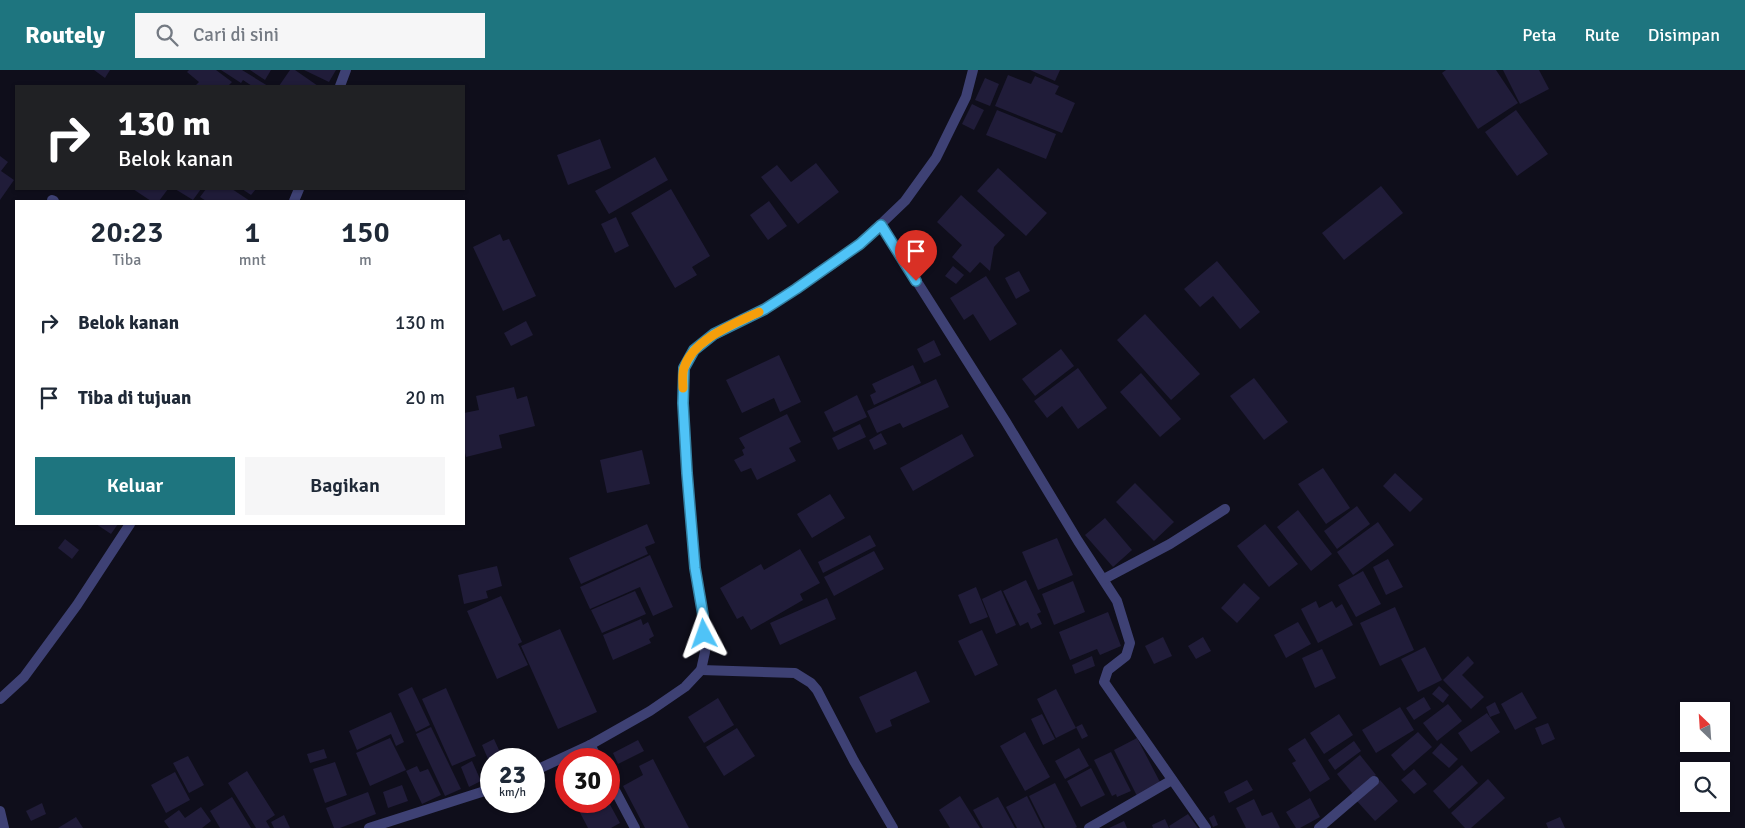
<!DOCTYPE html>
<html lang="id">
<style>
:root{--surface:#fff;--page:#f6f6f7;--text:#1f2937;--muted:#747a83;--accent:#1e757f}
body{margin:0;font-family:Signika,sans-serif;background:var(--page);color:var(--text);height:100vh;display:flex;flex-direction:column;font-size:19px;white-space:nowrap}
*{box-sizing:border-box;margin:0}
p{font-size:16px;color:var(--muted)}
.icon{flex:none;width:28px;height:28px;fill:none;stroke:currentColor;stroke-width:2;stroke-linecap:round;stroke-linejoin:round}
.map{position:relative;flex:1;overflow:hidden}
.side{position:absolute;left:15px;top:130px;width:450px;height:325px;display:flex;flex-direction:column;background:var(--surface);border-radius:0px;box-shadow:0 1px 4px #0004}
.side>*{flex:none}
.banner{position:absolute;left:15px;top:15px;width:450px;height:105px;border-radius:0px;box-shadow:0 1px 4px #0004;background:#202124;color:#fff;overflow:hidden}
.needle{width:32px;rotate:335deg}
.controls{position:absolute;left:1680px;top:632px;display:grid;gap:10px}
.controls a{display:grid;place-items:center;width:50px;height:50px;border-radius:0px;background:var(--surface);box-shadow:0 1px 4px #0004;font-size:25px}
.speed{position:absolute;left:480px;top:678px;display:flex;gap:10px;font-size:25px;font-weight:700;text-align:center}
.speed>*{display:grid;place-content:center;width:65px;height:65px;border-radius:50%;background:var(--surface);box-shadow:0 1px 4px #0004;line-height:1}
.speed small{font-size:12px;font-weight:400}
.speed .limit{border:8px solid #d22;background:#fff;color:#111}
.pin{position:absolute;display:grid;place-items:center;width:42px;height:42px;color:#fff;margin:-51px -21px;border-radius:50% 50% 50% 0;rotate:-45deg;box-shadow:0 0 5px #0007}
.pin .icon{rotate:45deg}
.me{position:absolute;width:55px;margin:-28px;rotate:356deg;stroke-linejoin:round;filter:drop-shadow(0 0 4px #0008)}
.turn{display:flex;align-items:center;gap:18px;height:105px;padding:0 20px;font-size:22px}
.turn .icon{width:65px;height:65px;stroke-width:2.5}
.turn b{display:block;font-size:35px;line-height:42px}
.eta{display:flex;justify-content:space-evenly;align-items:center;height:85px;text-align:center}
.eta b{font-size:30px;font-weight:600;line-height:35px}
.primary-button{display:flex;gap:10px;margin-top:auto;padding:10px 20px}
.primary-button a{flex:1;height:58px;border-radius:0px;background:var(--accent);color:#fff;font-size:20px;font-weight:600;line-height:58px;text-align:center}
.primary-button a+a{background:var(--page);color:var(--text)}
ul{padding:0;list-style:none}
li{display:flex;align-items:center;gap:15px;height:75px;padding:0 20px}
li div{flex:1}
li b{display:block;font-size:19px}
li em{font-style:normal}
header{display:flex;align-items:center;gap:30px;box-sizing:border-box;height:70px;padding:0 25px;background:var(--accent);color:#fff}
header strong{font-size:24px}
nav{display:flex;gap:28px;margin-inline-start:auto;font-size:18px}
.search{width:350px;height:45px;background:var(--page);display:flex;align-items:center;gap:12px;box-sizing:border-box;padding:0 18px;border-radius:0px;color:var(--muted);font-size:19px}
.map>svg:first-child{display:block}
.building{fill:#201c39}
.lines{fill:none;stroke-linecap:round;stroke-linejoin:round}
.minor{stroke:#3e4174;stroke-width:10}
.route-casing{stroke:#337fa1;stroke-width:12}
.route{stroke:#4fc3f7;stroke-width:9}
.slow{stroke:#f59e0b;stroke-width:9}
</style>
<header>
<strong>Routely</strong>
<div class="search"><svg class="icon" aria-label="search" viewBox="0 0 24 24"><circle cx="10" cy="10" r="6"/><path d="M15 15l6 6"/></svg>Cari di sini</div>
<nav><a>Peta</a><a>Rute</a><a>Disimpan</a></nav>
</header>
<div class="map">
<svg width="1745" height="758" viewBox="0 0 1745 758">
<rect width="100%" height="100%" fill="#0f0e1b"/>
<g class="building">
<polygon points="94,0 110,0 105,8"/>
<polygon points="189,0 216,0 232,12 228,16 195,16 199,12 187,2"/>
<polygon points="221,0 242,0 268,16 252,16 243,10 241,13"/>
<polygon points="250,0 271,0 265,10"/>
<polygon points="290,0 295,0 318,16 279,16"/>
<polygon points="304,0 336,0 329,12"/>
<polygon points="1030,0 1060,0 1055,11"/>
<polygon points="1446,0 1496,0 1518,33 1478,59 1442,3"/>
<polygon points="1503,0 1539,0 1549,19 1520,34"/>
<polygon points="1008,5 1031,14 1035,6 1059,16 1055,24 1075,33 1062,63 995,36"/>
<polygon points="985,8 999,14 990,36 975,30"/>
<polygon points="972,34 984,40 974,60 962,54"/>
<polygon points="997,40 1056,64 1046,89 986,65"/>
<polygon points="1516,40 1548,84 1517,106 1485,62"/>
<polygon points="600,69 611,98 568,115 557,85"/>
<polygon points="0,86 8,92 1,101 14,110 0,130"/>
<polygon points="655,87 668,110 609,144 595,121"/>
<polygon points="816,93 839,122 798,154 761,107 777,95 791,112"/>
<polygon points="998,98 1047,143 1026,166 977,121"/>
<polygon points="1381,116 1403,143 1344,190 1322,163"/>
<polygon points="133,119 168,119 159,131 151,131"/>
<polygon points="175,119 201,119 193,130"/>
<polygon points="206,119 232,119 250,131 206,131 200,127"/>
<polygon points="242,119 256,119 251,125"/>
<polygon points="671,119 710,186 692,197 697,205 675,218 631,143"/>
<polygon points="961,125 1005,165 994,177 990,201 980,192 970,203 952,187 962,175 937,152"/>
<polygon points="769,131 787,156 768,170 750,145"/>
<polygon points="616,147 629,176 615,183 601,154"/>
<polygon points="500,164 503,171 509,169 536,226 503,241 473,177"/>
<polygon points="1217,191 1260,242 1240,259 1213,226 1200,237 1184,219"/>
<polygon points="953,196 964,205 956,214 945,206"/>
<polygon points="1019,201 1030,221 1016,229 1005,208"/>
<polygon points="986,206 1017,254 990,271 973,244 964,250 950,228"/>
<polygon points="1145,244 1200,304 1171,330 1117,270"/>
<polygon points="526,251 533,265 511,276 504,263"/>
<polygon points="934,270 941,285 924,293 917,279"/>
<polygon points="1061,279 1074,296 1035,326 1022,309"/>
<polygon points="779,285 801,332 780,342 774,328 742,343 726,310"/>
<polygon points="913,295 921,313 874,335 870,325 876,322 872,314"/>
<polygon points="1078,298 1107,338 1078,359 1062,336 1047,348 1034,331"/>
<polygon points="1141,303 1181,349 1160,367 1120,322"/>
<polygon points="1254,308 1288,352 1264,370 1230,326"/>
<polygon points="936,309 949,337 903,358 900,353 877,363 867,341"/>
<polygon points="514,317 517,329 527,326 535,356 499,365 502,378 466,387 464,379 464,343 479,340 476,326"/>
<polygon points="857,325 867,347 834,362 824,342"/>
<polygon points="787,344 801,372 789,378 796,391 757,410 751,398 741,402 734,390 744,385 742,380 745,378 739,368"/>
<polygon points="860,354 866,367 838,380 832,368"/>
<polygon points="881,363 887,374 874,380 869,370"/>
<polygon points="962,364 974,386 913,421 900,398"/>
<polygon points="642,380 650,414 607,423 600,390"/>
<polygon points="1323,398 1350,438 1326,454 1298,414"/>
<polygon points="1395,403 1423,429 1410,442 1383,416"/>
<polygon points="1135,413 1174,452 1154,471 1116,432"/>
<polygon points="830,424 845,448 812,468 797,444"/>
<polygon points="1357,436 1370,454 1337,479 1324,461"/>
<polygon points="1298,440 1332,484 1311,501 1277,457"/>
<polygon points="1105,448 1132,480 1113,497 1085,465"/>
<polygon points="1378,452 1394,475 1353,505 1337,482"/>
<polygon points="96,454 118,454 111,464"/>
<polygon points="647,454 655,473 645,477 648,484 581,514 569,488"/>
<polygon points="1265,454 1298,494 1269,517 1237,476"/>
<polygon points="870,465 876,476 823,503 818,492"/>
<polygon points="1057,468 1073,505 1038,520 1022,482"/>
<polygon points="65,469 79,480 72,489 58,478"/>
<polygon points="800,479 820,513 800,524 803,530 751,560 743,546 737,549 720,518 761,494 764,500"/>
<polygon points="874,481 884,499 834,526 824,507"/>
<polygon points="650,485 673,537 653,546 640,517 590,539 580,517"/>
<polygon points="1388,489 1403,517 1386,525 1373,497"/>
<polygon points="497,496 502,516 486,521 488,528 464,534 458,505"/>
<polygon points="1363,501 1381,534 1356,547 1338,515"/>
<polygon points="1026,510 1041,542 1037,544 1042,554 1031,559 1028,552 1020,556 1003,521"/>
<polygon points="1073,511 1085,542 1054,555 1042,524"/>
<polygon points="1244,513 1260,528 1237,553 1221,538"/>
<polygon points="976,517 988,547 970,554 958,525"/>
<polygon points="1001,520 1016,555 996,564 982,529"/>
<polygon points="635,521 646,544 602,563 591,540"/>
<polygon points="501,526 522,572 518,574 528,595 497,609 467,541"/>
<polygon points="827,528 836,549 780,575 770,553"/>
<polygon points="1316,531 1319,538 1332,531 1336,538 1342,534 1353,555 1318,573 1301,539"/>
<polygon points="1395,537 1414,580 1380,596 1360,553"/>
<polygon points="1108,542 1121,576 1100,585 1097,579 1070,590 1059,562"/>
<polygon points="641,549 643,555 648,552 654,566 649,569 651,573 613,590 603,565"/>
<polygon points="1298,552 1311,574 1286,588 1274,565"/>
<polygon points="560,559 597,642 558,659 521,576"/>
<polygon points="982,560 998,595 975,606 958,571"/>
<polygon points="1163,567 1172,586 1154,594 1145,576"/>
<polygon points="1203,567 1211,581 1196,589 1188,576"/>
<polygon points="1425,577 1442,610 1418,622 1401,589"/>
<polygon points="1322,579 1336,608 1315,618 1302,588"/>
<polygon points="1092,586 1095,596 1075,604 1072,595"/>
<polygon points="1468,586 1474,593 1462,605 1484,627 1471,639 1443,610"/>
<polygon points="916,601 930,632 890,650 892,656 876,663 859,627"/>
<polygon points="1439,616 1449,625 1443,633 1432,624"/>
<polygon points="412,617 430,655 416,662 398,624"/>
<polygon points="446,618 476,686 452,696 422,629"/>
<polygon points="1056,619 1076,658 1056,668 1037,629"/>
<polygon points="1522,622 1537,648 1515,660 1501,634"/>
<polygon points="1424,627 1431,639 1414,650 1406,638"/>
<polygon points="718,628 734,655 704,673 688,647"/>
<polygon points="1495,632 1500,643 1490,647 1486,637"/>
<polygon points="1448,634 1462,651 1437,671 1423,653"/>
<polygon points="1400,637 1414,660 1376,683 1362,660"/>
<polygon points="391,642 404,672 396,676 391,664 357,680 349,661"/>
<polygon points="1487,643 1500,662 1471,682 1458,663"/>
<polygon points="1042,644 1055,669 1043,675 1031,649"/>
<polygon points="1339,644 1353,665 1324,684 1310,663"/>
<polygon points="1548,653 1555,669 1542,675 1535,658"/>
<polygon points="1082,654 1088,666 1082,669 1076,657"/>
<polygon points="431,657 461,719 445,726 416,664"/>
<polygon points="737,658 755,686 724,706 706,677"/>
<polygon points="1025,662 1050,707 1025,721 1000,676"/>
<polygon points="1418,662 1432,677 1404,701 1391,685"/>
<polygon points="390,668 406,700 370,716 356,683"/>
<polygon points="1137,668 1161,714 1137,726 1114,680"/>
<polygon points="1305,668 1330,709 1310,722 1292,693 1296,691 1288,679"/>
<polygon points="494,669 503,689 491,689 491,696 482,675"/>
<polygon points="638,670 644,681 618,694 613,683"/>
<polygon points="1354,671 1361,681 1335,700 1328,690"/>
<polygon points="1441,673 1458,689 1449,698 1432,683"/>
<polygon points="1079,678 1089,696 1065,709 1055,691"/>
<polygon points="324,679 327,688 310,693 307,684"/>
<polygon points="1111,682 1131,721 1117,727 1116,724 1112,726 1094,690"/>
<polygon points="1360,685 1376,705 1353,724 1337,704"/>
<polygon points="188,686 204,715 189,723 173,693"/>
<polygon points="653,689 689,758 645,758 623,716 643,705 639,696"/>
<polygon points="472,691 481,711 469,717 461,697"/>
<polygon points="335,692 347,725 325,733 313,699"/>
<polygon points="1462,695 1478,713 1449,739 1433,721"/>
<polygon points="417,696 420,702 428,699 441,725 422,734 406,701"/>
<polygon points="1091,698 1105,725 1081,737 1067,711"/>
<polygon points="1414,699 1427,714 1414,724 1401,710"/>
<polygon points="247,701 275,745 266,751 270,758 256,758 228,713"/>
<polygon points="175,702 190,730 166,743 151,715"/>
<polygon points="1488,709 1505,728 1471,758 1465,758 1451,743"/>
<polygon points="1247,710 1253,720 1229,733 1224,722"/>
<polygon points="1380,710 1398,731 1375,751 1356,730"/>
<polygon points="1055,713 1077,757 1075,758 1045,758 1029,726"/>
<polygon points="402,715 408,731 388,738 383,722"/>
<polygon points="368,722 376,744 340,758 334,758 326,738"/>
<polygon points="960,726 980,758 950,758 939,740"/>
<polygon points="1027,726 1043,758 1017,758 1006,737"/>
<polygon points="232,727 251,758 220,758 210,741"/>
<polygon points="998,727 1015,758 983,758 973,740"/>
<polygon points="1310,728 1320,747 1300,758 1296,758 1286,742"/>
<polygon points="1254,729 1262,746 1272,742 1280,758 1246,758 1236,738"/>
<polygon points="574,731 608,731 620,753 611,758 588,758"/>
<polygon points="42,733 46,744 31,751 26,741"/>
<polygon points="201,737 211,751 202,758 169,758 164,751 179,740 185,748"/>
<polygon points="1188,744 1198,758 1170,758 1169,756"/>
<polygon points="284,745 290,758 274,758 271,752"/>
<polygon points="1214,745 1218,755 1213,757 1209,748"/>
<polygon points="76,747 83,758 58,758"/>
<polygon points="1560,747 1565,758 1548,758 1546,753"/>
<polygon points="1165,749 1169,758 1153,758 1152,755"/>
<polygon points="1124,751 1127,758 1109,758"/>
</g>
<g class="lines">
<g class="minor">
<polyline points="340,16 346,0"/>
<polyline points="52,130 54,131"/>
<polyline points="294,131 299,119"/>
<polyline points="881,155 1006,352 1078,471 1117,531 1130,573 1126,586 1108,600 1104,612 1206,758"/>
<polyline points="1104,509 1170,474 1225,439"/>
<polyline points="701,600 795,603 811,613 817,620 854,691 893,758"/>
<polyline points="0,629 24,607 77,535 130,454"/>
<polyline points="590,675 598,689"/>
<polyline points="534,701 590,675 650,641 685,617 701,600 705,582 703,545 695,497 687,403 683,333 684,298 694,280 714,265 765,239 833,194 860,174 905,131 936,88 966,27 973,0"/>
<polyline points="609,709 635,758"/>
<polyline points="0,741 4,758"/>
<polyline points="369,758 491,719"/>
<polyline points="1089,758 1172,710"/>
<polyline points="1319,758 1374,711"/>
</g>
</g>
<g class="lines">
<defs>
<polyline id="route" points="704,564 703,545 695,498 687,403 683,333 684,298 694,280 714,264 765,239 796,219 860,174 881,155 916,211"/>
</defs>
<use href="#route" class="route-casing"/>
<use href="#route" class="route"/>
<path class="slow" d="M683 318C683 312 682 303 684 298 693 269 734 254 759 242"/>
</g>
</svg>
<div class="controls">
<a><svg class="needle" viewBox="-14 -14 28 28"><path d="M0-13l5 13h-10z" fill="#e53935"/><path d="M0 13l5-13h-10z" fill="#747a83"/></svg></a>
<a><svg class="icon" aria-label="search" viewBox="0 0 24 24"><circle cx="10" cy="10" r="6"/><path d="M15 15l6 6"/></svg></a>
</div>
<div class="speed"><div>23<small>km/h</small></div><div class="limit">30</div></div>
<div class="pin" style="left:916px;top:211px;background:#d93025"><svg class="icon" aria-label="arrive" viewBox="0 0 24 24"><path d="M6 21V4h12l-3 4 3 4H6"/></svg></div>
<svg class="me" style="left:704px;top:564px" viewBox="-20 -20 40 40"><path d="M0-17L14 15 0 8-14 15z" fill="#4fc3f7" stroke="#fff" stroke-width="4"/></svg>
<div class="banner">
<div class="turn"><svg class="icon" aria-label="right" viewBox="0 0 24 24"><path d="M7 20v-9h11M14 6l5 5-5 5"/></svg><div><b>130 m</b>Belok kanan</div></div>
</div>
<section class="side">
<div class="eta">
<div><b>20:23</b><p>Tiba</p></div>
<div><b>1</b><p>mnt</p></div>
<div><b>150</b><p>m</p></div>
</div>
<ul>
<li><svg class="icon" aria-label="right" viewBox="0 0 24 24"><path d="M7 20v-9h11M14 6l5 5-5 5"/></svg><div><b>Belok kanan</b></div><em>130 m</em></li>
<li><svg class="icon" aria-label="arrive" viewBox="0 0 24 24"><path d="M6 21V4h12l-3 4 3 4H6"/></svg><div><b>Tiba di tujuan</b></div><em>20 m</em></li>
</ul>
<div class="primary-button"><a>Keluar</a><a>Bagikan</a></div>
</section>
</div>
